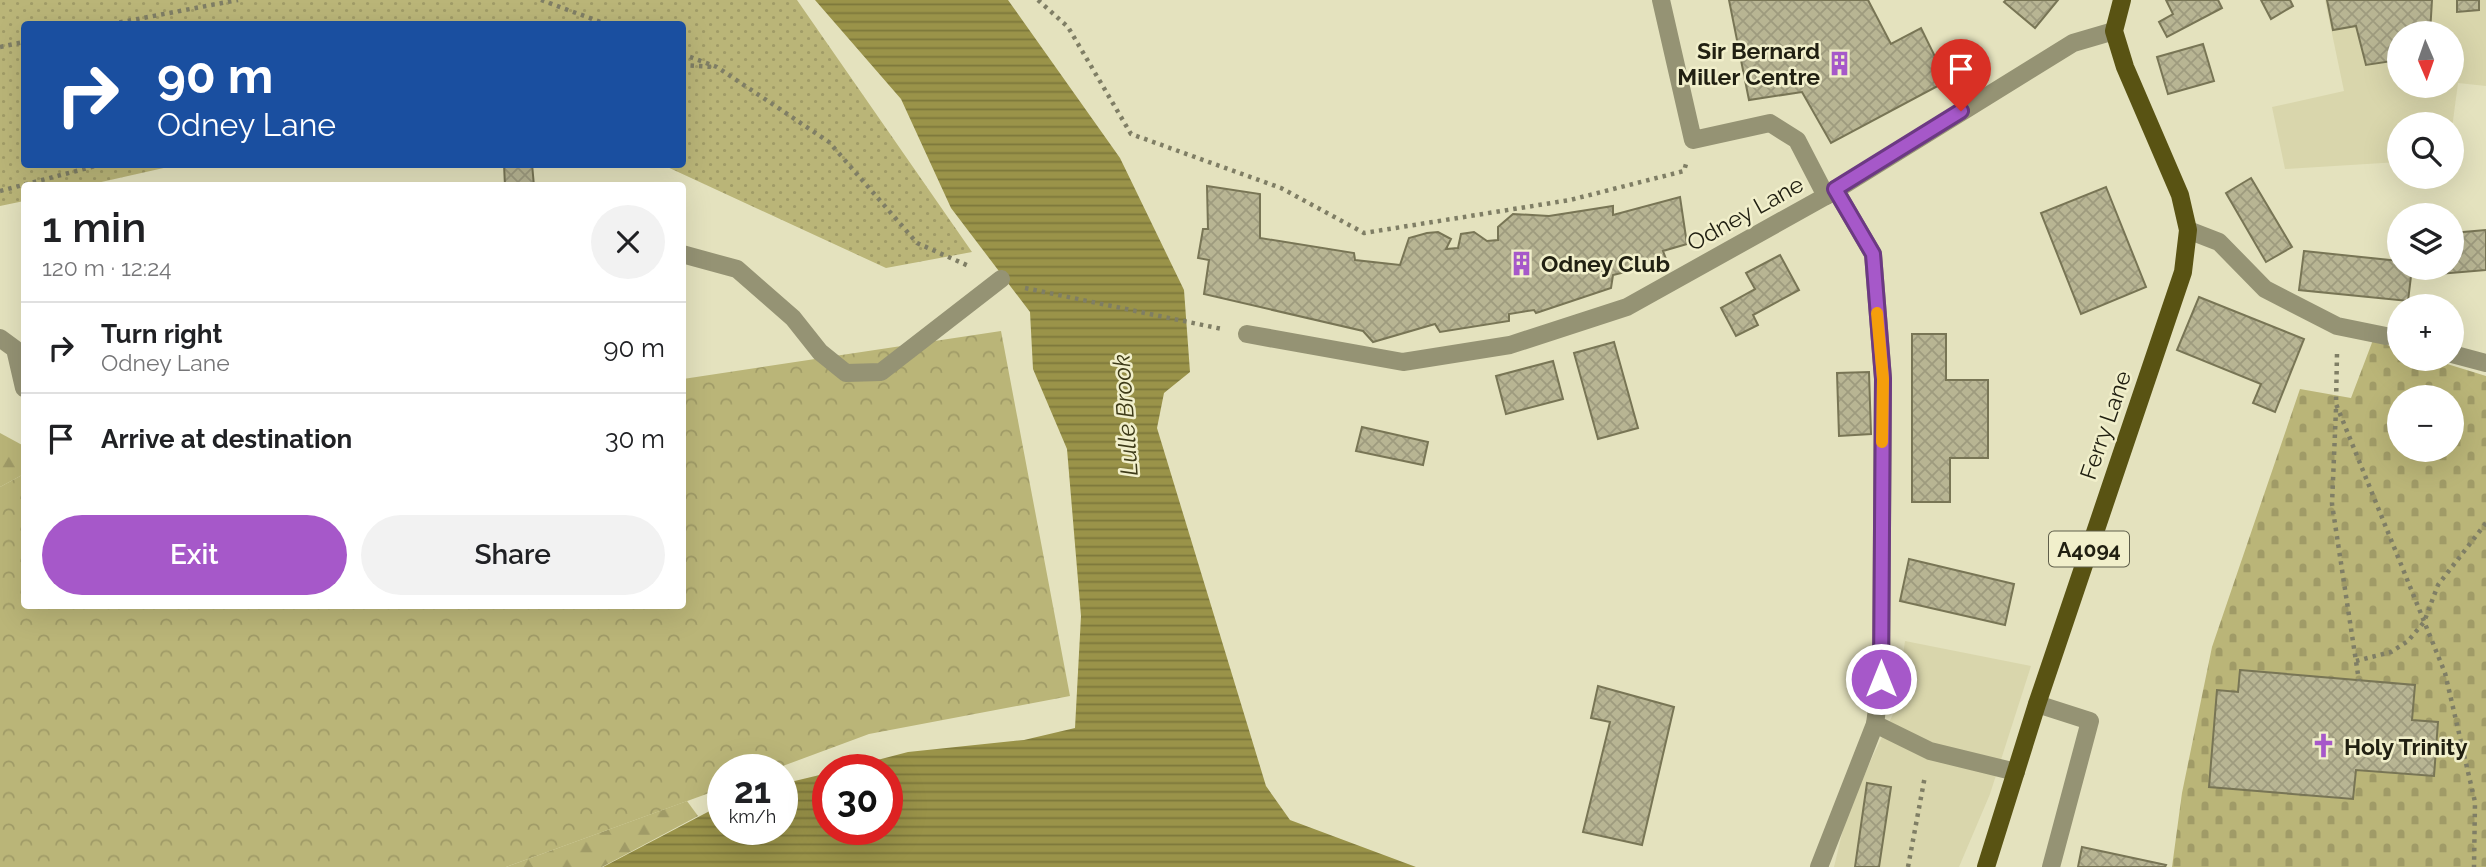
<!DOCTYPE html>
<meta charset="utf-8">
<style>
:root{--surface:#fff;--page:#f2f2f2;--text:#202124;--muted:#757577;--line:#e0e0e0;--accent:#a658c9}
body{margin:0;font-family:Raleway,sans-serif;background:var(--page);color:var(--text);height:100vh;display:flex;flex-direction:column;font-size:26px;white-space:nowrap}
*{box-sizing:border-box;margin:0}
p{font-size:23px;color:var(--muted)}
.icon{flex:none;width:38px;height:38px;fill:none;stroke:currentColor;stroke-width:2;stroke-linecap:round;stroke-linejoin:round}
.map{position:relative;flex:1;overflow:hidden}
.side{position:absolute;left:21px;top:182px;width:665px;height:427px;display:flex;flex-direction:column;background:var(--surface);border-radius:7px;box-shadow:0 7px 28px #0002}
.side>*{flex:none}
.hud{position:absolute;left:21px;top:21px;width:665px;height:147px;border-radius:7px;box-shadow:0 7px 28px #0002;background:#1a4fa0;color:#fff;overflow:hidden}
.needle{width:46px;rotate:178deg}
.fabs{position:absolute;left:2387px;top:21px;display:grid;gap:14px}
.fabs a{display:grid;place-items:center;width:77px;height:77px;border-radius:50%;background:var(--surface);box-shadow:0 7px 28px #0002;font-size:35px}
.speed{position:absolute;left:707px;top:754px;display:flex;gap:14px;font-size:35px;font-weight:700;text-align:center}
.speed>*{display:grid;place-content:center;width:91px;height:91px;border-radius:50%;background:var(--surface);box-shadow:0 7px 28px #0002;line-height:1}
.speed small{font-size:18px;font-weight:400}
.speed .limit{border:10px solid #d22;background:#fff;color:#111}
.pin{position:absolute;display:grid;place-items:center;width:60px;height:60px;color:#fff;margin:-72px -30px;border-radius:50% 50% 50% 0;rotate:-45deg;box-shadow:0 0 7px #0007}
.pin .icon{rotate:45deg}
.me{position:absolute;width:77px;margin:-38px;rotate:0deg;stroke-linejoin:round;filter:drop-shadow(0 0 5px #0008)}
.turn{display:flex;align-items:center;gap:24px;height:147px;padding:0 21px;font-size:32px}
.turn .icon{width:91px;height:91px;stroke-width:2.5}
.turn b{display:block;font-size:49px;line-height:60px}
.round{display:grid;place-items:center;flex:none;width:74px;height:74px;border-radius:37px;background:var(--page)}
.headline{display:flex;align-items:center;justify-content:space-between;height:119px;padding:0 21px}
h1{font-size:42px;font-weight:600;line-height:52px}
.primary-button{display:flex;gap:14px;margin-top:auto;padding:14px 21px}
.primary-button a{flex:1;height:80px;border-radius:42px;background:var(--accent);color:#fff;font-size:28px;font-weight:600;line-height:80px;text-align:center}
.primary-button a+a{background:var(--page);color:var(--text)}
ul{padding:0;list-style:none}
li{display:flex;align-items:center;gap:21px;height:91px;padding:0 21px;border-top:2px solid var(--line)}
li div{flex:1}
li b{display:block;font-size:26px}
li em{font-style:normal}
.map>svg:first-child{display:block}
.built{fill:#d9d6ac;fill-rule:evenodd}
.grass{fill:url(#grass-dots)}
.forest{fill:url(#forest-firs)}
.cemetery{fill:url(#cemetery-stones);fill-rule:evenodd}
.park{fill:url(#park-crowns)}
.water{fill:url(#water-rules)}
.building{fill:url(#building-cross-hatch);stroke:#787555;stroke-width:2}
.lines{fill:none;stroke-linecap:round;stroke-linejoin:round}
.path{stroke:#7f7e65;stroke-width:4.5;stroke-dasharray:3.5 5;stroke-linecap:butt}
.lane{stroke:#959374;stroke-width:18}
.street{stroke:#959374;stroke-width:18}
.primary{stroke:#595313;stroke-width:18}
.route-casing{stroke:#6c3983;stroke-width:18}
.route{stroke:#a658c9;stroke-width:12}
.slow{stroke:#f59e0b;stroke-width:12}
.labels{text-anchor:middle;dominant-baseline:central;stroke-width:5;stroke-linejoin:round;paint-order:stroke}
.shield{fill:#f1efcb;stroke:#5f5e4a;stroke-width:2}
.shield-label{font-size:21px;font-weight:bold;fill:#212012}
.poi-label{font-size:23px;font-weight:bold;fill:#212012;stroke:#f1efcb;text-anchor:start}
.street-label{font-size:23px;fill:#212012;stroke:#f1efcb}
.water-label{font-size:24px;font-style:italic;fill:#3d3a18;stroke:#f1efcb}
</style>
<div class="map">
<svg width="2486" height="867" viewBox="0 0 2486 867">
<defs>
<pattern id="grass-dots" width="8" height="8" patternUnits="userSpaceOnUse" patternTransform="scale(1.75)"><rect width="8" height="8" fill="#bab578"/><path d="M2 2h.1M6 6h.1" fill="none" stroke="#a09b67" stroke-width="1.8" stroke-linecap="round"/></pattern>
<pattern id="forest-firs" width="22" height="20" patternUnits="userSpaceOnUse" patternTransform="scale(1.75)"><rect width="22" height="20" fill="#bab578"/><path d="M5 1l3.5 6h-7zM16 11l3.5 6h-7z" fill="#a09b67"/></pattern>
<pattern id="cemetery-stones" width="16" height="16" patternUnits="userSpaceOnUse" patternTransform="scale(1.75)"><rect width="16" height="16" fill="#bab578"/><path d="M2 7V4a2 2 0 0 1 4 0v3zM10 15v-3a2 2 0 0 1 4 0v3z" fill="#a09b67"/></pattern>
<pattern id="park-crowns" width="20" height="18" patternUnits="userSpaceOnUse" patternTransform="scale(1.75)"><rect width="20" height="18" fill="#bab578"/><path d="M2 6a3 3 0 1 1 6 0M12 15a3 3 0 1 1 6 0" fill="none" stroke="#a09b67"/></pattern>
<pattern id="water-rules" width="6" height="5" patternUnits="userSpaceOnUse" patternTransform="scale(1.75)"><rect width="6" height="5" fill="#9a9349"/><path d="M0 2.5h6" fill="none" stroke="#7d783b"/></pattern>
<pattern id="building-cross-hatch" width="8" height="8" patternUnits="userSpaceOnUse" patternTransform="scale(1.75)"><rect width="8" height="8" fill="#b8b593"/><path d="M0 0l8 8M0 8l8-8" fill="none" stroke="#9e9b7e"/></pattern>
</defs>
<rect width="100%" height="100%" fill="#e4e2be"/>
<g class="built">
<path d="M2325 0H2486V86L2458 83 2452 128V124H2399V162L2285 169 2272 107 2344 91ZM2399 33H2452V86H2399Z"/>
<polygon points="1905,641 2031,666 1990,794 1959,867 1834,867 1845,821 1871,760 1896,708"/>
</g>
<polygon class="grass" points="0,0 797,0 972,252 886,268 663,165 682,164 682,24 24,24 24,164 177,165 88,185 24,186 24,201 0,206"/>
<g class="forest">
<polygon points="0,433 24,446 24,474 0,487"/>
<polygon points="687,801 698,816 602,867 506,867"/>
</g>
<path class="cemetery" d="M2373 340 2399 349V359H2431L2486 376V867H2172L2182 793 2212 647 2300 389 2351 398ZM2399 397H2452V450H2399Z"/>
<polygon class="park" points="1001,331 1070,696 869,734 772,770 723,770 723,788 506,867 0,867 0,487 24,474 24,606 682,606 683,379"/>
<polygon class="water" points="815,0 1008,0 1120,158 1184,290 1190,372 1164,393 1157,428 1266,786 1290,820 1416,867 603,867 723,804 723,830 782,830 782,784 828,773 828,830 887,830 887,770 839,770 908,752 1024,740 1075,728 1081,616 1067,449 1033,369 1030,312 951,208 901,99"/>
<g class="building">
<polygon points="1729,0 1868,0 1891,44 1921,28 1947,81 1831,143 1802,92 1749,100"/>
<polygon points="2006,0 2058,0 2035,28 2004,2"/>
<polygon points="2166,0 2218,0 2222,8 2167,37 2159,22 2173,14"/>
<polygon points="2261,0 2290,0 2293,6 2271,19"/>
<polygon points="2327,0 2432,0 2430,33 2399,33 2399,60 2366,65 2356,26 2333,30"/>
<polygon points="2457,0 2479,0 2479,10 2457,12"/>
<polygon points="2203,44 2214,81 2168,94 2157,57"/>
<polygon points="504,164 532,164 534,186 505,186"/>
<polygon points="2251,178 2292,247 2266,262 2226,193"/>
<polygon points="1207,186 1260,194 1260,238 1354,253 1355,260 1400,265 1409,238 1427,233 1438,232 1451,239 1446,249 1458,248 1461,234 1474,232 1487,241 1498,240 1498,227 1513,214 1549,216 1613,206 1613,215 1680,197 1687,244 1663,251 1666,259 1641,261 1642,268 1613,275 1611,288 1536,313 1534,310 1509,314 1509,321 1440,332 1435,324 1373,342 1363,331 1204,294 1209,260 1198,258 1203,229 1208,229"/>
<polygon points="2106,187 2146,287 2081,314 2041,213"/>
<polygon points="2486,230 2486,270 2439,274 2438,268 2452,268 2452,233"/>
<polygon points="2304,251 2399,261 2399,268 2412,268 2408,301 2299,290"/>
<polygon points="1780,255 1799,290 1753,315 1758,325 1736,336 1721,308 1755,289 1746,273"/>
<polygon points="2199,297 2304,339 2275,412 2253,403 2261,384 2177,350"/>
<polygon points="1912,334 1946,334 1946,380 1988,380 1988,458 1950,458 1950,502 1912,502"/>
<polygon points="1614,342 1638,428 1598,439 1574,353"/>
<polygon points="1553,361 1563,399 1506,414 1496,376"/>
<polygon points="1869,372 1871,434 1839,436 1837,373"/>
<polygon points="1362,427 1428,442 1423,465 1356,451"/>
<polygon points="1909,559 2014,584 2005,625 1900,601"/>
<polygon points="2240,670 2415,685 2412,720 2438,722 2434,776 2356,770 2353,799 2209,787 2217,690 2238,692"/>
<polygon points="1598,686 1674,707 1642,845 1583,832 1610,722 1591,718"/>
<polygon points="1867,783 1891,787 1879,867 1855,867"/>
<polygon points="2082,847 2166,865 2165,867 2078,867"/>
</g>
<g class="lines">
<g class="path">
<polyline points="541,0 606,24"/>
<polyline points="1038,0 1068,27 1131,134 1281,188 1364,233 1570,200 1684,171 1686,164"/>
<polyline points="111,24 238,0"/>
<polyline points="0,47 24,42"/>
<polyline points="682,54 717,67 829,142 917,243 971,267"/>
<polyline points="682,65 713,67"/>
<polyline points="0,191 103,164"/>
<polyline points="1025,288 1222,329"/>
<polyline points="2337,354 2336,404 2445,673 2475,802 2474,867"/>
<polyline points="2336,409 2332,504 2359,681"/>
<polyline points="2356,661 2391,652 2408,641 2424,622 2438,585 2486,523"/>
<polyline points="1908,867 1925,776"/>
</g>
<g class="lane">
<polyline points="1661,0 1693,140 1770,123 1797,140 1826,196"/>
<polyline points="682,254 737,269 793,318 820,352 846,373 881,372 1001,279"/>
<polyline points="0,338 15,349 24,388"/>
<polyline points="2452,354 2486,363"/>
<polyline points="2037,704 2090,721 2051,867"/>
<polyline points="1875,724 1930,751 2016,772"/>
</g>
<g class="street">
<polyline points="2188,230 2219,242 2265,289 2337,326 2386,336"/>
<polyline points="1247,334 1403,362 1510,345 1627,307 1826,196 2073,43 2114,31"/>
<polyline points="1819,867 1875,724 1881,679 1883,378 1873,254 1835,189"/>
</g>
<polyline class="primary" points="1986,867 2037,704 2183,272 2188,230 2180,195 2125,67 2114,31 2122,0"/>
</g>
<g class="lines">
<defs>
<polyline id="route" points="1881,679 1883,379 1873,254 1835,189 1961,111"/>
</defs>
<use href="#route" class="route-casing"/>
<use href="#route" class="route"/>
<polyline class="slow" points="1877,313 1883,379 1882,442"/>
</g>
<defs>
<symbol id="building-bare" viewBox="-9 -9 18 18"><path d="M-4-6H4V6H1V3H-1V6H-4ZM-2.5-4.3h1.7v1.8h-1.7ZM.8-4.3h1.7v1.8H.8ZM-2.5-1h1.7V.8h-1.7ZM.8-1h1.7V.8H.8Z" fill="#a658c9" stroke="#f1efcb" stroke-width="2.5" paint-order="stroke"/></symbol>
<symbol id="church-bare" viewBox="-9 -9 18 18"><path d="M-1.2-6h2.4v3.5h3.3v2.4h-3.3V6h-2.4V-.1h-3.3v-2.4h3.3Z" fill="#a658c9" stroke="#f1efcb" stroke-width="2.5" paint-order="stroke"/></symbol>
</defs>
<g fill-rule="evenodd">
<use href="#building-bare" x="1822" y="46" width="35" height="35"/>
<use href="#building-bare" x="1504" y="246" width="35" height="35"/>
<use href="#church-bare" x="2306" y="728" width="35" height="35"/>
</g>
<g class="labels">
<rect class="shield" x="2049" y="531.5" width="80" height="35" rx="5"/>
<g class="shield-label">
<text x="2089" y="549">A4094</text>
</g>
<g class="poi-label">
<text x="1820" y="50" text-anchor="end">Sir Bernard<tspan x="1820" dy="26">Miller Centre</tspan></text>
<text x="1541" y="263">Odney Club</text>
<text x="2344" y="746">Holy Trinity</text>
</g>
<g class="street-label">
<text transform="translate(1745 213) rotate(-29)">Odney Lane</text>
<text transform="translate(2105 425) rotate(-71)">Ferry Lane</text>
</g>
<g class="water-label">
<text transform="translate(1125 415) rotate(-94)">Lulle Brook</text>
</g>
</g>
</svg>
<div class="fabs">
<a><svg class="needle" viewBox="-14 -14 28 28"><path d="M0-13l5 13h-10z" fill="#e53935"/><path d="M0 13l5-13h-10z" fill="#757577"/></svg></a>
<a><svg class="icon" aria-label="search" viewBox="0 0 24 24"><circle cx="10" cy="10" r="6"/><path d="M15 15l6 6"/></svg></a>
<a><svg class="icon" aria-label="layers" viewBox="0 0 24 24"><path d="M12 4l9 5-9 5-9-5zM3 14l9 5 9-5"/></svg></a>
<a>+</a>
<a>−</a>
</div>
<div class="speed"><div>21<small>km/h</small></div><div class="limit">30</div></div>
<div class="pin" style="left:1961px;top:111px;background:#d93025"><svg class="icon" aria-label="arrive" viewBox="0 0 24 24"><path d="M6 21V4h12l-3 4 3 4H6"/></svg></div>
<svg class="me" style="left:1881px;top:679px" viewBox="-20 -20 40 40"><circle r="17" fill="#a658c9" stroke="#fff" stroke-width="3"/><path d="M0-11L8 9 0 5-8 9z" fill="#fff"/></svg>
<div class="hud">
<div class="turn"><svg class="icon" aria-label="right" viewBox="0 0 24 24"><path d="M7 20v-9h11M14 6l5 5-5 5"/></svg><div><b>90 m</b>Odney Lane</div></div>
</div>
<section class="side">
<div class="headline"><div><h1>1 min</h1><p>120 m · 12:24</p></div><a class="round"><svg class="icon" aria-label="close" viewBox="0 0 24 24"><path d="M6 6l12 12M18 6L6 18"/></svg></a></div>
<ul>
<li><svg class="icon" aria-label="right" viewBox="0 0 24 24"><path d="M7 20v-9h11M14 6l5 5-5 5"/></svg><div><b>Turn right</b><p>Odney Lane</p></div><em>90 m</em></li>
<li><svg class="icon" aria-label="arrive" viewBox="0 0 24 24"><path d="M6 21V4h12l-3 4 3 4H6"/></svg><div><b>Arrive at destination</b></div><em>30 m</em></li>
</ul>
<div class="primary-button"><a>Exit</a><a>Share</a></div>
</section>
</div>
